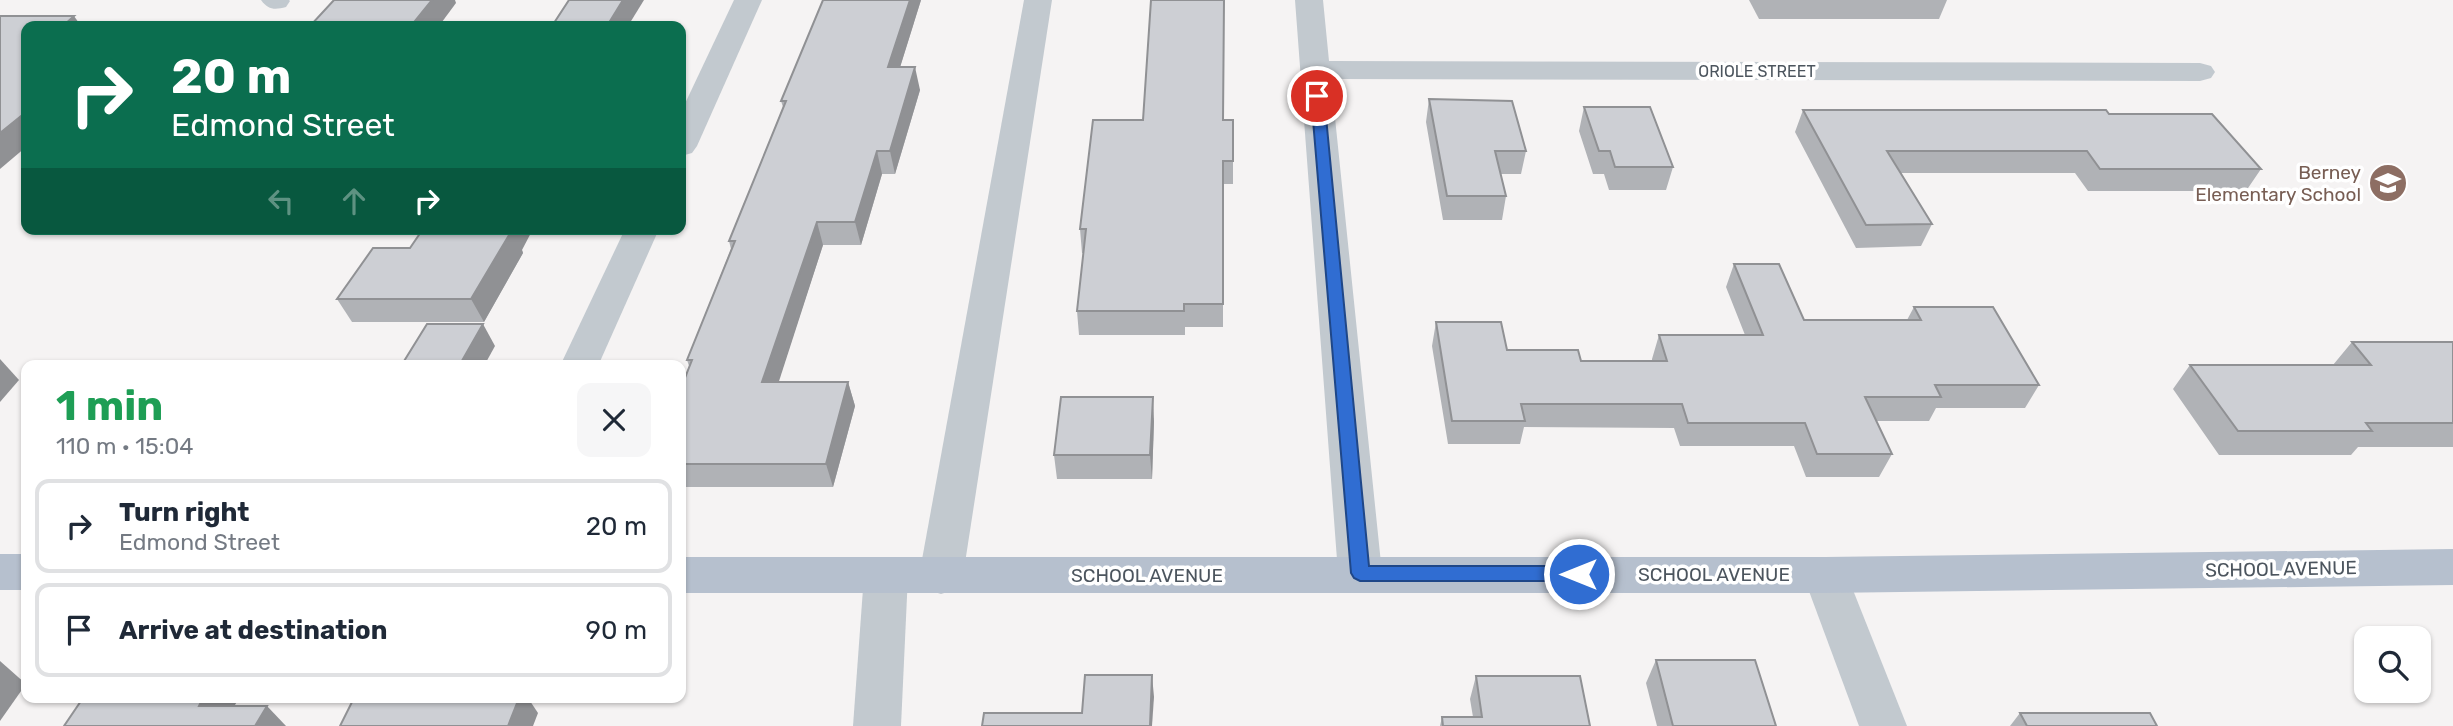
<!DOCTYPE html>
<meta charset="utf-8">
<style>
:root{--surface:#fff;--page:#f6f6f7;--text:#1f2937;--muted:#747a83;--line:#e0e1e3}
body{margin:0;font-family:Rubik,sans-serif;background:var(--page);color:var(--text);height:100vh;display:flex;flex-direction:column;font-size:26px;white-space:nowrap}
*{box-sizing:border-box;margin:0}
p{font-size:23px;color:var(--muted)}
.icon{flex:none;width:38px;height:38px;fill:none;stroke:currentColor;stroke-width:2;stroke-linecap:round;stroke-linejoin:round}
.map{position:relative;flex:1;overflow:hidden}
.drawer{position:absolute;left:21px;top:360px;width:665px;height:343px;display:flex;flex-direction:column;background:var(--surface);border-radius:14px;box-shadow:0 2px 5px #0004}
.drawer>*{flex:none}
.banner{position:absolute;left:21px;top:21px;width:665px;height:214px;border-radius:14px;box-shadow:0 2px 5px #0004;background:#0b6e4f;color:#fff;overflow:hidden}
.fabs{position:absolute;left:2354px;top:626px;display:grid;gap:14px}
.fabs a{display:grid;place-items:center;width:77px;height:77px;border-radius:14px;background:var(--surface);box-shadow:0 2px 5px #0004;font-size:35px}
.pin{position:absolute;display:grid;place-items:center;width:60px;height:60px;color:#fff;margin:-30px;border:4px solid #fff;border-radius:50%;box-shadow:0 2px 7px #0007}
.me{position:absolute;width:77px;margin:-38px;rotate:270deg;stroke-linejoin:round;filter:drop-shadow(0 0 5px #0008)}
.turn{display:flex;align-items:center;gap:24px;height:147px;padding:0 35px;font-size:32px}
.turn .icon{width:91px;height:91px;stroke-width:2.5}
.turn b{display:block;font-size:49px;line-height:60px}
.lanes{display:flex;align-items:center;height:66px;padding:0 35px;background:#0003;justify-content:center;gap:35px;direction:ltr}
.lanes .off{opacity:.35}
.round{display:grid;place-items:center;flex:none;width:74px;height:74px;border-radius:14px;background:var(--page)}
.overview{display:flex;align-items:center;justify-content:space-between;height:119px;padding:0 35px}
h1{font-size:42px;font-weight:700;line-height:52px;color:#1e9e55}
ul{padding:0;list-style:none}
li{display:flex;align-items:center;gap:21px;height:94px;margin:0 14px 10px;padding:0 21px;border:4px solid var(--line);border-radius:14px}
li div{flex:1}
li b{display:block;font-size:26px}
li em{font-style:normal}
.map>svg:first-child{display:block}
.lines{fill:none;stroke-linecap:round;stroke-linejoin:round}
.minor{fill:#c2c9cf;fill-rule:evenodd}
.major{fill:#b6c0ce;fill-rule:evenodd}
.wall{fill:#b0b2b6}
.shaded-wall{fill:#909194}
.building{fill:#cdcfd4;stroke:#909194;stroke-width:2}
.route{fill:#306dd2;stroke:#1f4788;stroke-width:2}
.labels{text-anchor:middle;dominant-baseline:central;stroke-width:7;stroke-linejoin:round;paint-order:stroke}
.far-street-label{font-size:16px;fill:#4c555e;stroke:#fff}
.education-label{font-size:19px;fill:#785e54;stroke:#fff;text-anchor:end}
.street-label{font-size:19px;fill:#4c555e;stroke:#fff}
</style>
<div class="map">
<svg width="2453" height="726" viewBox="0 0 2453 726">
<rect width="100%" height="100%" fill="#f5f3f3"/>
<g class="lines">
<g class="minor">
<path d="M261 0H289L290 1 286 7C275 10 268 10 261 0Z"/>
<polygon points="734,0 762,0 697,146 692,153 681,156 681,112"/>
<polygon points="1024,0 1052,0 963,576 957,589 941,594 925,589 919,576"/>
<polygon points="1295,0 1323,0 1329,61 2200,63 2211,66 2215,72 2211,78 2200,81 1331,79 1382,573 1376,586 1360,591 1344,586 1338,573"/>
<polygon points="625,229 659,229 598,366 560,366"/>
<polygon points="886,557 902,562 908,575 901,726 853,726 864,575 870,562"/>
<polygon points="1825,557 1841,562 1847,575 1907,726 1859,726 1803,575 1809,562"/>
</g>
<g class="major">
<polygon points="2453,549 2453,585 1825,593 681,593 681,557 1825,557"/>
<rect x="0" y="554" width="26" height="36"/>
</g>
</g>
<g class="wall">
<polygon points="921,0 900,67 920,90 895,174 882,174 861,245 823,245 778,382 848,382 855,406 833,487 681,487 681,388 689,366 687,360 731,249 729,241 783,107 781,101"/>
<polygon points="1749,0 1947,0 1939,19 1759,19"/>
<polygon points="1429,99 1526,151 1521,174 1501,174 1506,196 1502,220 1443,220 1426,122"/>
<polygon points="1584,107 1673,167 1666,190 1609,190 1604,174 1593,174 1579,131"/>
<polygon points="1803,110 2109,114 2261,169 2246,191 2088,191 2075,173 1901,173 1932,224 1921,246 1856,248 1795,132"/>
<polygon points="1223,120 1233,161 1233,184 1223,184 1223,327 1185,327 1185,335 1079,335 1077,311 1084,253 1082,253 1080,229"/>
<polygon points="522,250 523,253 484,322 352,322 337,299"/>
<polygon points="1734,264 1804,320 1907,320 1914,307 2039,385 2025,408 1936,408 1929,421 1876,421 1892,454 1879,477 1806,477 1794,446 1680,446 1674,428 1524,427 1520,444 1448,444 1432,346 1436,322 1507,350 1581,361 1652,361 1652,359 1659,335 1745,335 1726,287"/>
<polygon points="2352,342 2453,342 2453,447 2358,447 2351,455 2219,455 2173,389 2190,365 2333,365"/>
<polygon points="1154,421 1152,479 1057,479 1054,455"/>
<polygon points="1656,660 1776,726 1657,726 1646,683"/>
<polygon points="1476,676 1590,726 1440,726 1442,717 1473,717 1470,699"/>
<polygon points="2020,713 2157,726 2010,726"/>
</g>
<g class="shaded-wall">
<polygon points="432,0 455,0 456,3 439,26 411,26"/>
<polygon points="623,0 644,0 628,26 607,26"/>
<polygon points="910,0 921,0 893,90 888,67"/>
<polygon points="74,16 81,26 63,26"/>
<polygon points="915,67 920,90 895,174 890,151"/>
<polygon points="26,112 26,147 0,169 0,133"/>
<polygon points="877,151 882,174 861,245 855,222"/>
<polygon points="817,222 823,245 771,406 762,382"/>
<polygon points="509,229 533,229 522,250 523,253 484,322 471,299"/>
<polygon points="483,324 495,346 484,366 459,366"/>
<polygon points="0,359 19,380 0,402"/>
<polygon points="848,382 855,406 833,487 826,464"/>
<polygon points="1153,397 1154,421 1152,479 1150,455"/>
<polygon points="0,661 26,684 0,721"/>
<polygon points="1152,675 1154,697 1152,726 1150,726"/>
<polygon points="203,698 239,698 223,726 199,706"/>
<polygon points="519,698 528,698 538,713 533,726 508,726"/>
<polygon points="267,706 286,726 255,726"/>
</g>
<g class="building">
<polygon points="334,0 432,0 411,26 310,26"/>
<polygon points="569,0 623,0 607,26 552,26"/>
<polygon points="823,0 910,0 888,67 915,67 890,151 877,151 855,222 817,222 762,382 848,382 826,464 681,464 681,388 692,360 687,360 735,241 729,241 786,101 781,101"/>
<polygon points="1151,0 1224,0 1223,120 1233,120 1233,161 1223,161 1223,304 1184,304 1184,311 1077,311 1086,229 1080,229 1093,120 1143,120"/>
<polygon points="0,16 74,16 63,26 26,26 26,112 0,133"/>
<polygon points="1429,99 1512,101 1526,151 1495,151 1506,196 1447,196"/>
<polygon points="1584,107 1650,107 1673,167 1615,167 1610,151 1599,151"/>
<polygon points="1803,110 2106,110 2109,114 2212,114 2261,169 2100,169 2087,151 1887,151 1932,224 1866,225"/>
<polygon points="423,229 512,230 471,299 337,299 373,248 410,248"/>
<polygon points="1734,264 1779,264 1804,320 1921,320 1914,307 1993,307 2039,385 1935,385 1941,397 1865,397 1892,454 1817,454 1805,423 1688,423 1682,404 1521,404 1525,421 1452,421 1436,322 1501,322 1507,350 1578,350 1581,361 1667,361 1659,335 1763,335"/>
<polygon points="427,324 483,324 459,366 401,366"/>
<polygon points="2352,342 2453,342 2453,423 2366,423 2372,431 2238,431 2190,365 2371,365"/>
<polygon points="1061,397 1153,397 1150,455 1054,455"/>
<polygon points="1656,660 1755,660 1776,726 1673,726"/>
<polygon points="1085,675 1152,675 1150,726 982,726 984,713 1082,713"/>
<polygon points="1476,676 1580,676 1590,726 1443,726 1442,717 1482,717"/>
<polygon points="83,698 203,698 199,706 267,706 255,726 64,726"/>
<polygon points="354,698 519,698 508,726 340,726"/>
<polygon points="2020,713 2150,713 2157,726 2027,726"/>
</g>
<polygon class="route" points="1317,92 1324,96 1369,566 1579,566 1585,568 1588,574 1585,579 1579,581 1360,581 1354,578 1351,573 1311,96"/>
<defs>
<symbol id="school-disc" viewBox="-11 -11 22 22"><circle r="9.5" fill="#8d6e63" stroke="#fff"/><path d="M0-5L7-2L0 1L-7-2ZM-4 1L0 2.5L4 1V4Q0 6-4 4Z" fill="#fff"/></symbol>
</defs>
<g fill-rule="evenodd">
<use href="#school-disc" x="2366" y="161" width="44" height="44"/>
</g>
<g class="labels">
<g class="far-street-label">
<text x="1757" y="71">ORIOLE STREET</text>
</g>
<g class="education-label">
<text x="2361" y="172">Berney<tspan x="2361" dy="22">Elementary School</tspan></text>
</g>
<g class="street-label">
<text transform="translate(2281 569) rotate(-1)">SCHOOL AVENUE</text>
<text x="1714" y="574">SCHOOL AVENUE</text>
<text x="1147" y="575">SCHOOL AVENUE</text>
</g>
</g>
</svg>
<div class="fabs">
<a><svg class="icon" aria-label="search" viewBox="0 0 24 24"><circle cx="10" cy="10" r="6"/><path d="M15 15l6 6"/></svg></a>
</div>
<div class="pin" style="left:1317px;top:96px;background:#d93025"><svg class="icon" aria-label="arrive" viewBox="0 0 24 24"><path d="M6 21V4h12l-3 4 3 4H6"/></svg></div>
<svg class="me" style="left:1579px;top:574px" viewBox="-20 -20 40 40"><circle r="17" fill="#306dd2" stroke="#fff" stroke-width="3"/><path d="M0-11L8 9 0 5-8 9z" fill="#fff"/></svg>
<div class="banner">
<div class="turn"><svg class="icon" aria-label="right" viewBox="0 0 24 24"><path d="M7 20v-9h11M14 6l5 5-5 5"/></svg><div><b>20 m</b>Edmond Street</div></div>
<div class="lanes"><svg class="icon off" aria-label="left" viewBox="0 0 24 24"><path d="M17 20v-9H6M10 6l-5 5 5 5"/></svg><svg class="icon off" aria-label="ahead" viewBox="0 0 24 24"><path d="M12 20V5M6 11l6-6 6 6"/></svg><svg class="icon" aria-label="right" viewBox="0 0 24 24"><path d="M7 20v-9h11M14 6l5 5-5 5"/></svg></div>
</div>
<section class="drawer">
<div class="overview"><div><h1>1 min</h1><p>110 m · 15:04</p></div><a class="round"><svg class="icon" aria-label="close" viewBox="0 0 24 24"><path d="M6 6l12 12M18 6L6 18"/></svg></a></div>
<ul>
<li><svg class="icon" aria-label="right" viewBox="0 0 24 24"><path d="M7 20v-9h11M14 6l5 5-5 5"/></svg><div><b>Turn right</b><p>Edmond Street</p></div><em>20 m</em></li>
<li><svg class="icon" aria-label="arrive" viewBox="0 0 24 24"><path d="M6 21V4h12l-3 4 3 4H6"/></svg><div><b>Arrive at destination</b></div><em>90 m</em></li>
</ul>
</section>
</div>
